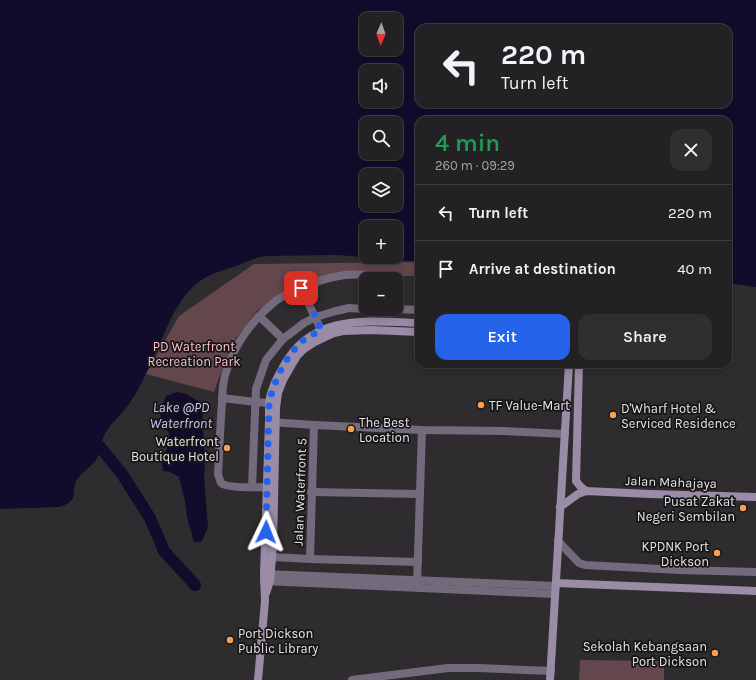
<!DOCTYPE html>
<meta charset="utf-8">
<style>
:root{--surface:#232123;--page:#2f2e30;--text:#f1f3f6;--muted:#a3a3a6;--line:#403e41;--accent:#2563eb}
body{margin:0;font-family:Karla,sans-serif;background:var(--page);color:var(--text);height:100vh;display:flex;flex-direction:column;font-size:15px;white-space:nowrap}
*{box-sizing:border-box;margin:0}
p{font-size:13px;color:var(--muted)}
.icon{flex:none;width:22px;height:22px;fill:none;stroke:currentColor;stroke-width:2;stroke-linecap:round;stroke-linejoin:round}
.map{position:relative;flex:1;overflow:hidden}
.side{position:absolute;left:415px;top:116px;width:317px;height:252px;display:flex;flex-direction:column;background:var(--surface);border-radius:12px;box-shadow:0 2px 10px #0003,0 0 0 1px var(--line)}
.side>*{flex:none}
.top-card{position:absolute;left:415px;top:24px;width:317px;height:84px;border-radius:12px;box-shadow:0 2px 10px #0003,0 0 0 1px var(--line);background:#232123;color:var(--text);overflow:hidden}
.needle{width:26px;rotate:182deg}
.fabs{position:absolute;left:359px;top:12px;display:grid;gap:8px}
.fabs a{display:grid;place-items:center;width:44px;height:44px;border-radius:8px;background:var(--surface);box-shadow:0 2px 10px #0003,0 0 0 1px var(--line);font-size:20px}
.pin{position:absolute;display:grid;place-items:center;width:34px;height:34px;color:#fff;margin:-17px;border-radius:8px;box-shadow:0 2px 6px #0006}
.me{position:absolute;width:44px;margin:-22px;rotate:2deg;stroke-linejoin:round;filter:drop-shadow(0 0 3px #0008)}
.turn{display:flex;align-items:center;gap:14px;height:84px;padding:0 20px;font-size:18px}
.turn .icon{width:52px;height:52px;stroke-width:2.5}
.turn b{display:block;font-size:28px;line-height:34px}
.round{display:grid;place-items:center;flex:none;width:42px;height:42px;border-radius:12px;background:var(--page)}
.head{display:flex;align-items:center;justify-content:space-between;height:68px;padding:0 20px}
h1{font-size:24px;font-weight:600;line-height:30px;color:#1e9e55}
.primary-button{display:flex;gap:8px;margin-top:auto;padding:8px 20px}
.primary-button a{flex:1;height:46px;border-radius:12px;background:var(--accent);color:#fff;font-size:16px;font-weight:600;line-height:46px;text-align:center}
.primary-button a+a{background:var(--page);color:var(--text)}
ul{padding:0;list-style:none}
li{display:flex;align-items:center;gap:12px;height:56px;padding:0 20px;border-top:1px solid var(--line)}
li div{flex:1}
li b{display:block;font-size:15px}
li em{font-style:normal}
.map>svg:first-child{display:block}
.green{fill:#64464d}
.water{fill:#130b2b;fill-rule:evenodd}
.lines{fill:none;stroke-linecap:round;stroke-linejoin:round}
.river{stroke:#130b2b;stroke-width:12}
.street{stroke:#736a7b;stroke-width:8}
.secondary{stroke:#9a8ca7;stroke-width:8}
.route{stroke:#2563eb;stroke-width:7;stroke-dasharray:0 12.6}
.poi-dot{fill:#fb9e50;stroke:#161516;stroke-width:1.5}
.labels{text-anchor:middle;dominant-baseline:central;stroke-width:3.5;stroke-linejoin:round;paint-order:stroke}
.park-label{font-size:13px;fill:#febfcd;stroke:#161516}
.poi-label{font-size:13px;fill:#e7e4e6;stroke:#161516;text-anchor:start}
.street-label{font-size:13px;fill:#e7e4e6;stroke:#161516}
.water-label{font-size:14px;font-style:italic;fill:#cec6fc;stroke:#161516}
</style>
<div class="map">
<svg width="756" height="680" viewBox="0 0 756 680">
<rect width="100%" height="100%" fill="#2f2c2f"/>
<g class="green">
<polygon points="419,262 419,276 401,276 358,273 338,275 275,299 258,310 236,338 230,348 214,392 146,374 179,316 254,264"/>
<polygon points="580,660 664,661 664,680 579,680"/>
</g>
<g class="water">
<path d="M0 0H756V287L728 283V120H419V261L380 260 352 256 335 255 265 256C255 258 246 262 237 266 218 272 206 274 191 289 172 308 164 337 152 360 145 374 140 389 131 401 125 411 115 419 108 429 101 438 101 450 96 460 91 467 84 471 79 477 68 490 83 500 59 507L0 509ZM366 19H396V49H366ZM419 28H728V104H419ZM366 71H396V101H366ZM366 123H396V153H366ZM366 175H396V205H366ZM366 227H396V257H366Z"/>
<polygon points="177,392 186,394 198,401 202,410 205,463 204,478 208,527 202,541 198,542 194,542 187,517 185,501 179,477 170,472 163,471 161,458 167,449 169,442 169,432 161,427 160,410 166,396"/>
</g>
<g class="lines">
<polyline class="river" points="100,447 122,474 150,518 164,551 195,585"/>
<g class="street">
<polyline points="301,288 324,336"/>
<polyline points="372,309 384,309"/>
<polyline points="394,309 419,310"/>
<polyline points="259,316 283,339"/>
<polyline points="222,398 256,402 269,403"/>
<polyline points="270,422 314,425 422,430 505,431 565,434"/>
<polyline points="252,487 256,389 266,360 283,339 304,323 316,317 336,311 349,308 366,309"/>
<path d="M273 487C264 487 227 489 221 483 220 481 219 477 218 474 219 455 220 436 221 416 222 406 222 396 223 386 227 355 248 324 272 304 285 292 321 279 339 276 355 273 373 275 390 276L391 277V279"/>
<polyline points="311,492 420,494"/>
<polyline points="558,541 579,563 585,565 679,570 756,572"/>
<polyline points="272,557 310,559 418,562"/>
<polyline points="310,559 314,425"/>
<polyline points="264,574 556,586"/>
<polyline points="264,581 555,594"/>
<polyline points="417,585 422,430"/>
<polyline points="352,680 448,668 478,668 551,671"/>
</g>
<g class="secondary">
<polyline points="579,364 576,481 580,486 586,491"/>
<polyline points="560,507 578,494 586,491 650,494 756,497"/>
<polyline points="556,583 756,591"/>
<polyline points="266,593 270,581 273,547 276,408 278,393 283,380 291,366 297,356 304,349 315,342 334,333 343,331 371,330 419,332"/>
<path d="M258 680 265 601 264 574 269 422C269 416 269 410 269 404 270 391 277 378 283 367 312 313 367 321 419 323"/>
<polyline points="550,680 569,364"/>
</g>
</g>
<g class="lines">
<path class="route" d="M266 532 269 403C274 382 284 359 300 343 306 337 314 334 321 330L316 317 301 288"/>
</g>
<g class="poi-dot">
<circle cx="481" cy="405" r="4"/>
<circle cx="613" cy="415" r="4"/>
<circle cx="351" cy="429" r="4"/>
<circle cx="227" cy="448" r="4"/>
<circle cx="743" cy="508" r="4"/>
<circle cx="717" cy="553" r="4"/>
<circle cx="230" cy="640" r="4"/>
<circle cx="715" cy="653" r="4"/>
</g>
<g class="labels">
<g class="park-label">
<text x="194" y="346">PD Waterfront<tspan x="194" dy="15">Recreation Park</tspan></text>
</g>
<g class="poi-label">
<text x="489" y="405">TF Value-Mart</text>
<text x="621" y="408">D'Wharf Hotel &amp;<tspan x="621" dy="15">Serviced Residence</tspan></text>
<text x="359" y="422">The Best<tspan x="359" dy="15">Location</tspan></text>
<text x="219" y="441" text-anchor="end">Waterfront<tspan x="219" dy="15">Boutique Hotel</tspan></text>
<text x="735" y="501" text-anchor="end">Pusat Zakat<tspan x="735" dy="15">Negeri Sembilan</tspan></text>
<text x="709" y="546" text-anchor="end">KPDNK Port<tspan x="709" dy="15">Dickson</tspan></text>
<text x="238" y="633">Port Dickson<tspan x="238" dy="15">Public Library</tspan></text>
<text x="707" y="646" text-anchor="end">Sekolah Kebangsaan<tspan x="707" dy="15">Port Dickson</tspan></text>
</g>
<g class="street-label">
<text transform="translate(671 482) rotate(2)">Jalan Mahajaya</text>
<text transform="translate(300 492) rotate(-88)">Jalan Waterfront 5</text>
</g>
<g class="water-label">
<text x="181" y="407">Lake @PD<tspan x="181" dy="16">Waterfront</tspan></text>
</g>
</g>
</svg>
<div class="fabs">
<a><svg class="needle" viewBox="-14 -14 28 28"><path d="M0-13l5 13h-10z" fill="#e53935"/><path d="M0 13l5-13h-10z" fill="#a3a3a6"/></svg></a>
<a><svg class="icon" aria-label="sound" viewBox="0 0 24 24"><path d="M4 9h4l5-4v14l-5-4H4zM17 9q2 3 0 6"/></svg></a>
<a><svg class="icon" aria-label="search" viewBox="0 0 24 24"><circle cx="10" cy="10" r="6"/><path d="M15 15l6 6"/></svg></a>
<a><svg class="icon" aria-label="layers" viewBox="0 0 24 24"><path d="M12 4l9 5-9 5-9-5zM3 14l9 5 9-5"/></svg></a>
<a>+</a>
<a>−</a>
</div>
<div class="pin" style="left:301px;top:288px;background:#d93025"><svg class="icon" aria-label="arrive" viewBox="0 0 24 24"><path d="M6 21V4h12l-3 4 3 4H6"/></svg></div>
<svg class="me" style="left:266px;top:532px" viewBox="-20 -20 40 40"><path d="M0-17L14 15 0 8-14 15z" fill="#2563eb" stroke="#fff" stroke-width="4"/></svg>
<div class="top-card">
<div class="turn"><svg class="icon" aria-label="left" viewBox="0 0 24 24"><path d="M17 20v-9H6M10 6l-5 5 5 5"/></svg><div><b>220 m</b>Turn left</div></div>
</div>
<section class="side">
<div class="head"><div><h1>4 min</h1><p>260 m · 09:29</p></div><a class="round"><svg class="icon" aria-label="close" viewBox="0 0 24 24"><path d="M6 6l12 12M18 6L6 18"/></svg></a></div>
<ul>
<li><svg class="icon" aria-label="left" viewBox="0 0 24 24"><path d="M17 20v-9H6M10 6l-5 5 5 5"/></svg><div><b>Turn left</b></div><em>220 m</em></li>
<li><svg class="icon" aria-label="arrive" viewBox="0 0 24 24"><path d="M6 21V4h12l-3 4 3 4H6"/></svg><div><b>Arrive at destination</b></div><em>40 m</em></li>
</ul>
<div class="primary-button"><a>Exit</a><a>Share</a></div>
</section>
</div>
